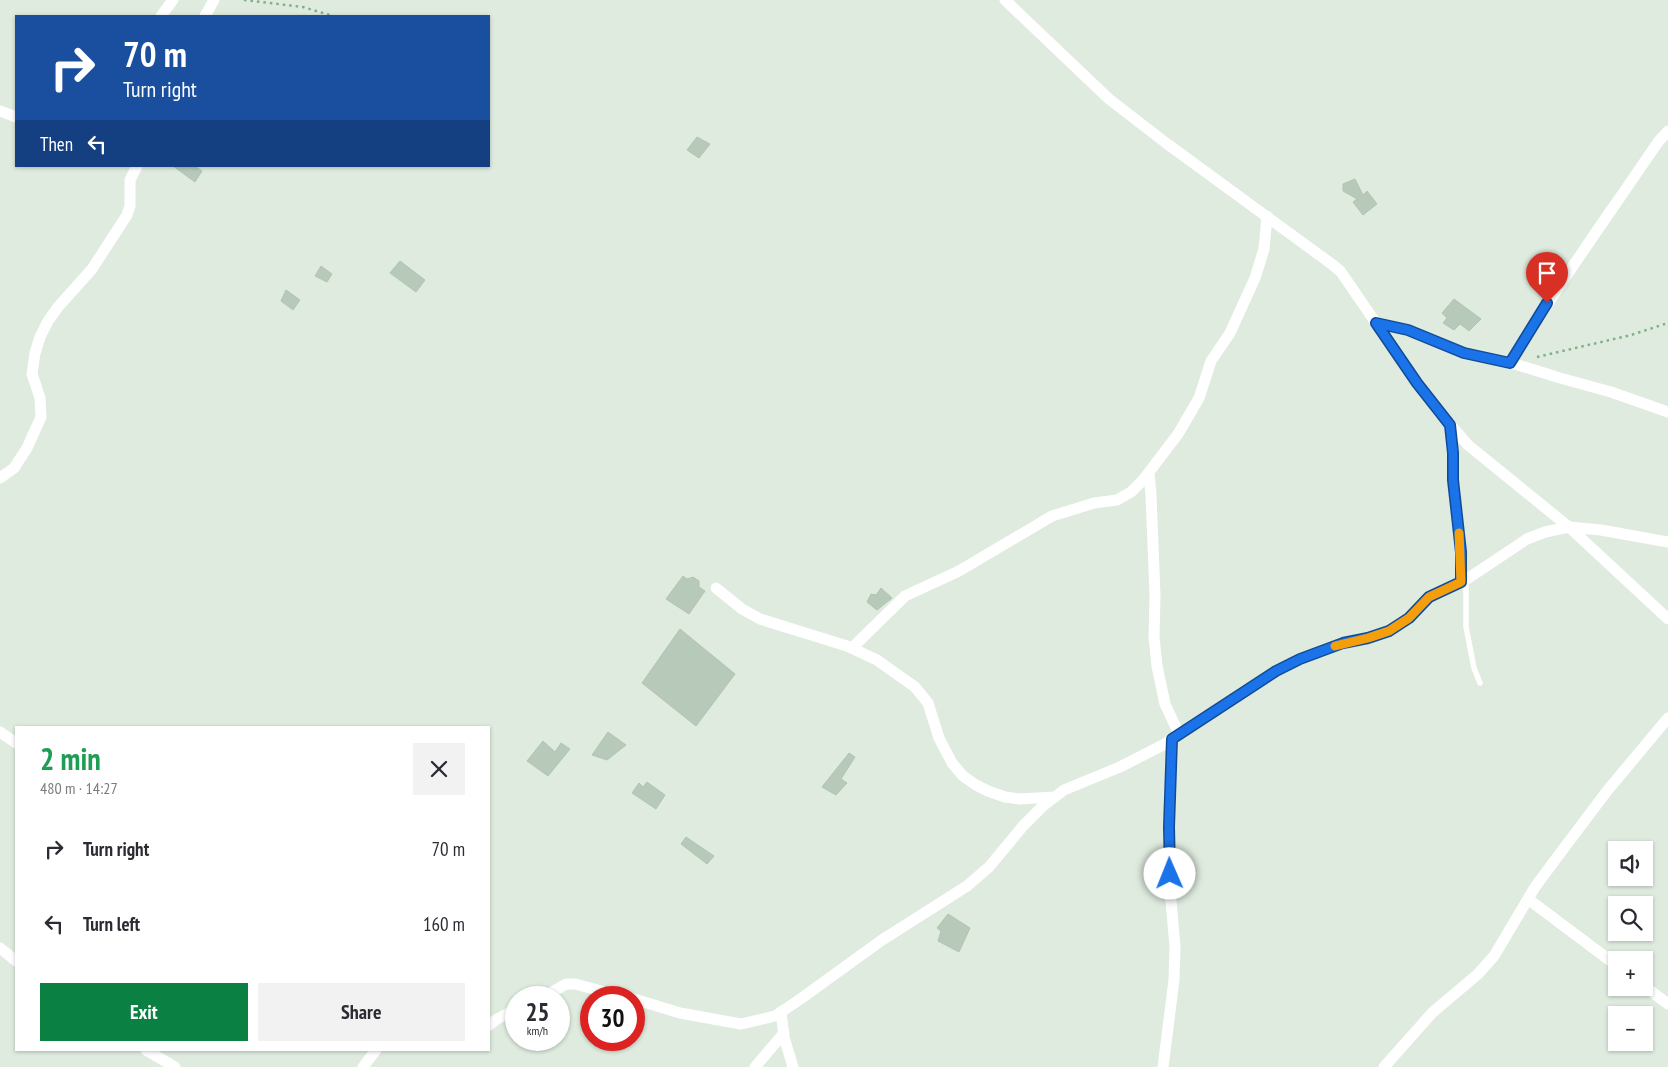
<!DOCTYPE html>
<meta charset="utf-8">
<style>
:root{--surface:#fff;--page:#f2f2f3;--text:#2b2b33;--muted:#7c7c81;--accent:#0b8043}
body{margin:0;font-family:"PT Sans Narrow",sans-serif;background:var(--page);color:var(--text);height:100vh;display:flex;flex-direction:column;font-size:19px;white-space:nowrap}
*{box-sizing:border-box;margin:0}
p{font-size:16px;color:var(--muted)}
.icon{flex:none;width:28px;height:28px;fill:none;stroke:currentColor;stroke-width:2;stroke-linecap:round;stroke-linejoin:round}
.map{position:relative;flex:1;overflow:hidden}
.sheet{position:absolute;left:15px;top:726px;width:475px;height:325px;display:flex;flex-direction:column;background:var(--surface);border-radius:0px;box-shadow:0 1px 4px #0004}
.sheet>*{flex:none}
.guide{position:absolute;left:15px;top:15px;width:475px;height:152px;border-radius:0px;box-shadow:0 1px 4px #0004;background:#1a4fa0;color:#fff;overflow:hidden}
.tools{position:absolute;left:1608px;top:841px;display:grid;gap:10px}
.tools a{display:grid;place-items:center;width:45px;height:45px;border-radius:0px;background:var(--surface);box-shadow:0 1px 4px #0004;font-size:25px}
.speed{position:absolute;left:505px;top:986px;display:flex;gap:10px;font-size:25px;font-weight:700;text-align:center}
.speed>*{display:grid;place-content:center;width:65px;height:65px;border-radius:50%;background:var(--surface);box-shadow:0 1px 4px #0004;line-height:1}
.speed small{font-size:12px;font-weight:400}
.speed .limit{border:8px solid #d22;background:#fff;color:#111}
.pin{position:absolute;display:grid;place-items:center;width:42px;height:42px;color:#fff;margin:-51px -21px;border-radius:50% 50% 50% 0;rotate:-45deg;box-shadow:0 0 5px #0007}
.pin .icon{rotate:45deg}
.me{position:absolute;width:55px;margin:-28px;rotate:359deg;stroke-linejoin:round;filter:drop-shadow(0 0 4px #0008)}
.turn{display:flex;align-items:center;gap:18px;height:105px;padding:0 25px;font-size:22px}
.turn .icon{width:65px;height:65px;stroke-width:2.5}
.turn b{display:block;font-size:35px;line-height:42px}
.then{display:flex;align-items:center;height:48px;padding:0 25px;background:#0003;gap:10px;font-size:19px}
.round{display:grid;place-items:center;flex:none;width:52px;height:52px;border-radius:0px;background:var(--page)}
.summary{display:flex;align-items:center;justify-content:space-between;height:85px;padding:0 25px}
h1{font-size:30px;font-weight:600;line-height:38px;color:#1e9e55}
.cta{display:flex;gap:10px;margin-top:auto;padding:10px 25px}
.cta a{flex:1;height:58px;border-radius:0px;background:var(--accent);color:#fff;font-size:20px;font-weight:600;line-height:58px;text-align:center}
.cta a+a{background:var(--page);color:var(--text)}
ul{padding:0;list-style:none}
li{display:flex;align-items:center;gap:15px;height:75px;padding:0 25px}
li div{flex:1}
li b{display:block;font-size:19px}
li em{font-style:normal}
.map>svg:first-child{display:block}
.building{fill:#b7c9b8;stroke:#b1c5b2}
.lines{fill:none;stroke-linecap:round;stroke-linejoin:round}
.path{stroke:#7cb285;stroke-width:2.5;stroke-dasharray:2.5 4;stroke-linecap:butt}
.lane{stroke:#fff;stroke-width:5.5}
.street{stroke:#fff;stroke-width:11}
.route-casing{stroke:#114b97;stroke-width:12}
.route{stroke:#1a73e8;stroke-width:9}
.slow{stroke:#f59e0b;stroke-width:9}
</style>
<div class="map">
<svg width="1668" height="1067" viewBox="0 0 1668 1067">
<rect width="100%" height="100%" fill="#dfebdf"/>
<g class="building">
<polygon points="697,137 710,144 699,158 687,150"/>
<polygon points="173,166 195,166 202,171 195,182"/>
<polygon points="1355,179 1363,195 1367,191 1377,204 1363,215 1353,202 1357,199 1343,191 1343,184"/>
<polygon points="400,261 425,280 416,292 390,273"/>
<polygon points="321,266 332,274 327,282 315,276"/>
<polygon points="286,290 300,300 293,310 281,301"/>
<polygon points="1454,299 1481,319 1469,331 1460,324 1454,330 1443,323 1447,318 1442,313"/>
<polygon points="683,576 687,579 693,577 699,581 699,587 705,591 689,614 666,599"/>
<polygon points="881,588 892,598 877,610 867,602 871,594 876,595"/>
<polygon points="680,629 735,674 696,726 642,683"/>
<polygon points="608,732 626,745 607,760 592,755"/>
<polygon points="543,741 555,752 561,743 570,749 548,776 527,761"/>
<polygon points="849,753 855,757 841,779 847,783 836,795 822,787"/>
<polygon points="647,782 665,795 656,809 632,793 639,783 643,787"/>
<polygon points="686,837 714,856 707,864 681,844"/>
<polygon points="948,914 970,928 959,952 938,941 941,931 937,928"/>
</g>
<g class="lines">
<g class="path">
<polyline points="244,0 303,7 333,16"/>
<polyline points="1537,357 1631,335 1668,323"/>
</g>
<polyline class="lane" points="1466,579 1466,627 1474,668 1480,683"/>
<g class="street">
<polyline points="1005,0 1109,99 1166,143 1333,265 1341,272 1417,383 1439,412 1468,445 1569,527 1668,619"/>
<polyline points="161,16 173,0"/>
<polyline points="205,16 214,0"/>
<polyline points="0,111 16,117"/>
<polyline points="1376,323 1408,330 1464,353 1518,365 1560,378 1611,392 1668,412"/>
<path d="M1510 363C1556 287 1608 216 1658 142L1668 131"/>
<polyline points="1450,425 1453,453 1453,480 1461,552 1461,582"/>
<polyline points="1149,473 1151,495 1155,595 1154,637 1157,666 1165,704 1179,734"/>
<polyline points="0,478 14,468 27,448 41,417 40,398 32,374 35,353 40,337 48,321 58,307 92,269 127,215 130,206 130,180 137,166"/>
<polyline points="716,588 742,609 760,619 847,646 877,660 915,687 928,703 939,738 952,763 963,776 976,785 988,791 1005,797 1020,799 1054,797"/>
<polyline points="852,648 905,596 959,571 1052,516 1094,503 1117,500 1131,492 1143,480 1178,434 1199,398 1211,361 1230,333 1255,278 1264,249 1267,216"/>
<polyline points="0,732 16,743"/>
<polyline points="1528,899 1616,965"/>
<polyline points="0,948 16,961"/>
<polyline points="1644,986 1668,1004"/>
<polyline points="542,998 566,984 575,984 628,998"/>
<polyline points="634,999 680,1013 741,1024 775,1016 799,1000 882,940 967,886 989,867 1023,826 1043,806 1064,790 1120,767 1163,745 1276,671 1300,659 1343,643 1368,638 1389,631 1409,618 1429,597 1467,579 1527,539 1545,532 1569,527 1601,530 1668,542"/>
<polyline points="781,1012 784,1037 793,1067"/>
<polyline points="489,1025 497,1019 516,1009"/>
<polyline points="146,1050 175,1067"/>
<polyline points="363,1067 376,1050"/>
<polyline points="755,1067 784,1033"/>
<polyline points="1163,1067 1174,980 1175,947 1170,889 1169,827 1172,739"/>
<polyline points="1384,1067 1433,1012 1478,974 1494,956 1535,887 1555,860 1607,791 1668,718"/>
</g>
</g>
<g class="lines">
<defs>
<polyline id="route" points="1170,874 1169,827 1172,739 1276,671 1300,659 1343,643 1368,638 1389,631 1409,618 1429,597 1461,582 1461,552 1453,480 1453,453 1450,425 1417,383 1376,323 1408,330 1464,353 1510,363 1547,303"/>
</defs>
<use href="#route" class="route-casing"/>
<use href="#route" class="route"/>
<polyline class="slow" points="1335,646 1368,638 1389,631 1409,618 1429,597 1461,582 1459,533"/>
</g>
</svg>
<div class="tools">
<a><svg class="icon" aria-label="sound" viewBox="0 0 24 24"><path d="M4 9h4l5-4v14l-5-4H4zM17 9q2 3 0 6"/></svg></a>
<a><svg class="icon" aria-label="search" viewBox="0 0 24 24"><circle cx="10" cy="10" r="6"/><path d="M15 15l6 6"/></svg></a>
<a>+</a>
<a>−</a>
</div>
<div class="speed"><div>25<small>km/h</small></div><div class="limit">30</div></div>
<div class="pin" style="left:1547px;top:303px;background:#d93025"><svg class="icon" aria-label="arrive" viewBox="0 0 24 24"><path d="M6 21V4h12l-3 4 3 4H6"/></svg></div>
<svg class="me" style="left:1170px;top:874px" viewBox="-20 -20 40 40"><circle r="19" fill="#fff"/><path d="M0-13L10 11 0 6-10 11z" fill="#1a73e8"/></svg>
<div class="guide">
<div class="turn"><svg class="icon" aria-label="right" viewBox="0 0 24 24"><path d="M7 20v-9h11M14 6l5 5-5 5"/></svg><div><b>70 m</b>Turn right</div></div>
<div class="then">Then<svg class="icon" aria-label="left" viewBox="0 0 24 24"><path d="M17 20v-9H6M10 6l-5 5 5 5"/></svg></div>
</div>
<section class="sheet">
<div class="summary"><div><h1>2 min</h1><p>480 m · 14:27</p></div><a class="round"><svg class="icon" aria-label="close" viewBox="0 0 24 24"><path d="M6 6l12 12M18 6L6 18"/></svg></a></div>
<ul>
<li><svg class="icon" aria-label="right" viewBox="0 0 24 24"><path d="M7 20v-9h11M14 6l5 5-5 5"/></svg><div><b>Turn right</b></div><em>70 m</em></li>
<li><svg class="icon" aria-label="left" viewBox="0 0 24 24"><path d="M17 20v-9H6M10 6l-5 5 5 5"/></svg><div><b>Turn left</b></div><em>160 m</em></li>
</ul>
<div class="cta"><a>Exit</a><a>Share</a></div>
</section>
</div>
